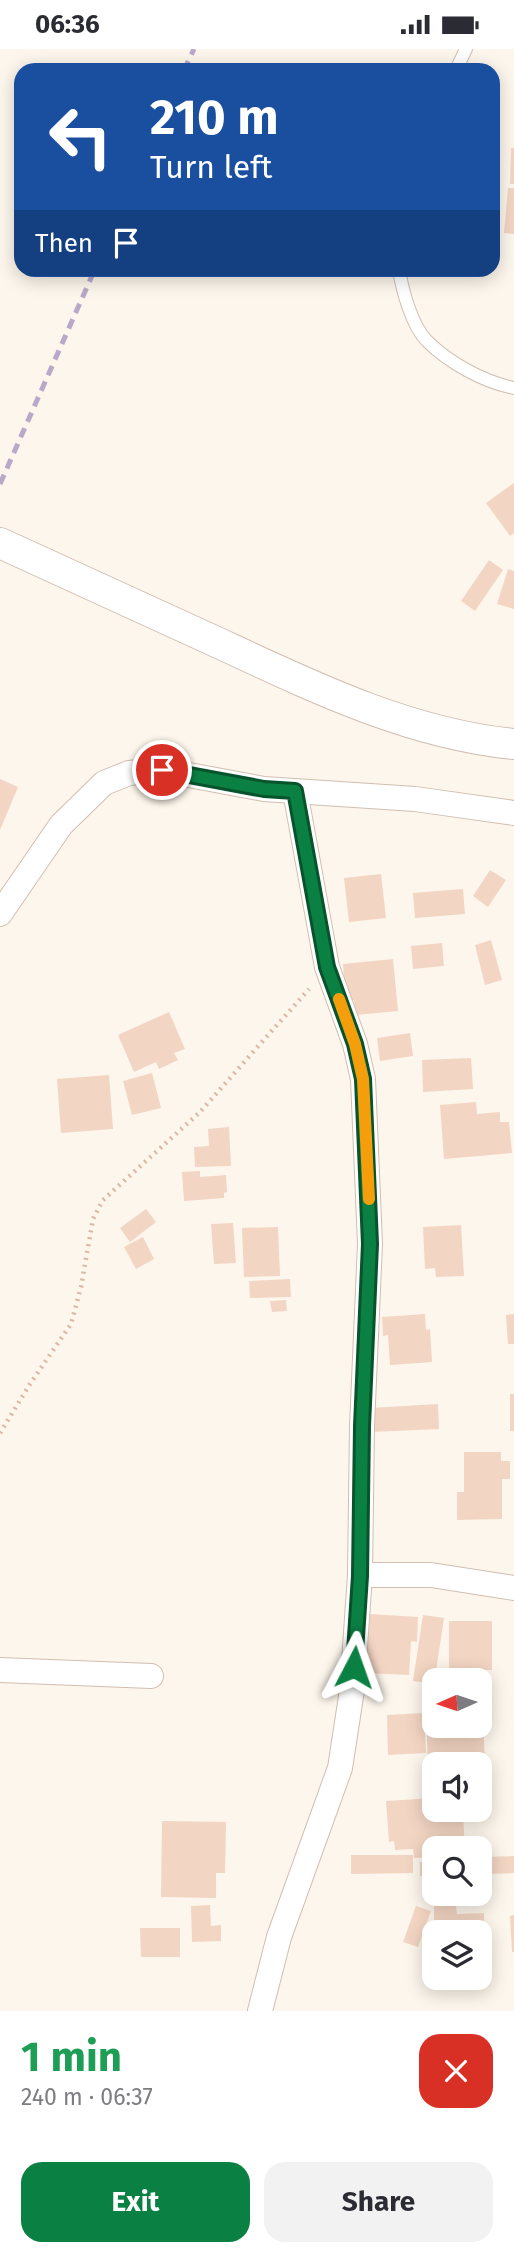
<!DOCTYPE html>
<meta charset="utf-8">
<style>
:root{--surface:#fff;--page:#f2f2f3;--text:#2b2b33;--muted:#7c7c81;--accent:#0b8043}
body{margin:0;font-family:"Fira Sans",sans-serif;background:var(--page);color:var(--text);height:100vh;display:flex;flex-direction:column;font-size:26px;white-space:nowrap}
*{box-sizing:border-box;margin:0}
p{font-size:23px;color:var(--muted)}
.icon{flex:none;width:38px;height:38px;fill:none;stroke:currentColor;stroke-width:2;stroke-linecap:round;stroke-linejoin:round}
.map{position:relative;height:1962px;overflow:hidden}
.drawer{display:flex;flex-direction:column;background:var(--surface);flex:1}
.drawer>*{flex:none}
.top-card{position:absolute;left:14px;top:14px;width:486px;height:214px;border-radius:21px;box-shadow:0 4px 18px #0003;background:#1a4fa0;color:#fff;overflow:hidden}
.needle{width:46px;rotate:267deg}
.tools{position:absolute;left:422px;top:1619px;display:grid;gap:14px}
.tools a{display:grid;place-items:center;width:70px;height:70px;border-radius:14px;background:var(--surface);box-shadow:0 4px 18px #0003;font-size:35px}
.pin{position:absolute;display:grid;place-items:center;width:60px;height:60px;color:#fff;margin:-30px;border:4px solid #fff;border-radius:50%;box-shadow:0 2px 7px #0007}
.me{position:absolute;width:77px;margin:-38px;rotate:4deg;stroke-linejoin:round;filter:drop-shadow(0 0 5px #0008)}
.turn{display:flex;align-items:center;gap:24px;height:147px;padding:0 21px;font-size:32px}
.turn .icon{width:91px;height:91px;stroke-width:2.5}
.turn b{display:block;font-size:49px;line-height:60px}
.then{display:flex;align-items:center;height:66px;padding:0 21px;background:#0003;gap:14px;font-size:26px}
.round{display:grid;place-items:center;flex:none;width:74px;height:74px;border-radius:21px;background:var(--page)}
.headline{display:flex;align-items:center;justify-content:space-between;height:119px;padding:0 21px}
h1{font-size:42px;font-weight:700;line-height:52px;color:#1e9e55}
.action{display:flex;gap:14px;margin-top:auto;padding:14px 21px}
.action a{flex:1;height:80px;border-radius:21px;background:var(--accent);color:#fff;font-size:28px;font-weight:700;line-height:80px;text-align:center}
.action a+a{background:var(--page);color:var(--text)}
.status{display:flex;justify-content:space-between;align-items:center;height:49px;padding:0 35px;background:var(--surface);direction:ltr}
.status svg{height:19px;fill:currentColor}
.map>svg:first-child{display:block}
.building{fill:#f3d5c3}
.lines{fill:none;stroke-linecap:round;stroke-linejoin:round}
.service-casing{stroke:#d1beb0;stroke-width:14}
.minor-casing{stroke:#d1beb0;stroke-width:26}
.tertiary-casing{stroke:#d1beb0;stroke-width:32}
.path{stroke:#d9b8a5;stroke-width:4.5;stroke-dasharray:2 5;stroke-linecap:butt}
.service{stroke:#fff;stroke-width:12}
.minor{stroke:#fff;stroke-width:24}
.tertiary{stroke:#fff;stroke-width:30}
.rail{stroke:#b9a8c9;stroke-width:5;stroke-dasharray:10 7;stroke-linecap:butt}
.route-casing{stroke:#07532c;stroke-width:18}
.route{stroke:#0b8043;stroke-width:12}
.slow{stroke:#f59e0b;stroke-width:12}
</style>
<div class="status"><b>06:36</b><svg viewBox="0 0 49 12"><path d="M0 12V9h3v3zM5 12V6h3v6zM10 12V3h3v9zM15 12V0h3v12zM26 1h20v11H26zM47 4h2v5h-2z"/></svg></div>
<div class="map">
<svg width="514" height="1962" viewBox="0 0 514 1962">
<rect width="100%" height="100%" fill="#fdf6ec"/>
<g class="building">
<polygon points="511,99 514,99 514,135 510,135"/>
<polygon points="508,139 514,139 514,185 504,184"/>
<polygon points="514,434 514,484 510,487 486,454"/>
<polygon points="489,511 503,521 475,562 461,552"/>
<polygon points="508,520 514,522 514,560 497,555"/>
<polygon points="0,730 18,738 0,781"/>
<polygon points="490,821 506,831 488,858 473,847"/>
<polygon points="381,825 386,869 349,873 344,829"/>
<polygon points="463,840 465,865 415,869 413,844"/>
<polygon points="491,891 502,931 485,936 475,896"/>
<polygon points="442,894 444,917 413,920 411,897"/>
<polygon points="393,910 398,962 355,966 354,951 346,951 343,915"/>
<polygon points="169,963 185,1000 174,1004 178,1011 159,1020 156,1013 134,1023 118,986"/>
<polygon points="410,984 413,1007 380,1012 377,989"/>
<polygon points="471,1009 473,1040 423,1043 422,1011"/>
<polygon points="152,1024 161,1059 132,1066 123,1032"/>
<polygon points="109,1026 113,1080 61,1084 57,1030"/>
<polygon points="476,1053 477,1065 500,1063 500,1073 509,1073 512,1104 444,1110 440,1056"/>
<polygon points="229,1078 231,1117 195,1118 194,1098 209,1097 208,1080"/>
<polygon points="200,1122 200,1128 226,1126 227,1143 224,1144 224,1149 184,1152 182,1123"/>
<polygon points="146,1160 156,1173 130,1193 120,1179"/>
<polygon points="233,1174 236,1214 214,1215 211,1175"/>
<polygon points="461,1176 464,1227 436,1228 435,1219 425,1220 423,1178"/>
<polygon points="278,1178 280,1227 244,1228 242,1179"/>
<polygon points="143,1188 154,1210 136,1220 124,1198"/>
<polygon points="290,1230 291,1248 250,1249 249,1232"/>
<polygon points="286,1251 287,1262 272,1263 270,1252"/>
<polygon points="425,1265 426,1281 430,1280 432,1313 390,1316 388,1286 383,1287 382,1268"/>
<polygon points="514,1265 514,1295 508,1295 506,1266"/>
<rect x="510" y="1345" width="4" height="37"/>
<polygon points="438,1355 439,1380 371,1383 370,1359"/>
<polygon points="464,1403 501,1403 501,1412 510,1412 510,1430 502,1430 502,1470 457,1471 457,1443 464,1443"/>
<polygon points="370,1565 418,1568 417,1593 411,1592 409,1626 366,1624"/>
<polygon points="423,1566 444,1569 434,1635 413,1632"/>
<rect x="449" y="1572" width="43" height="49"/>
<polygon points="440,1625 487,1630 486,1650 480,1650 480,1631 440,1631"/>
<polygon points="480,1661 483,1661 485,1719 480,1720 480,1715 434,1715 434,1739 428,1740 427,1685 442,1684 441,1676 480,1676"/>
<polygon points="424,1664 426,1704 388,1706 387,1666"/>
<polygon points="434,1749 434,1760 442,1760 442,1766 463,1765 465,1799 434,1799 434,1808 414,1809 413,1800 395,1801 394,1792 389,1793 386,1752"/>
<polygon points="162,1772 226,1773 225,1824 216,1824 216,1849 161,1848"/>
<polygon points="351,1806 413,1806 413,1824 351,1825"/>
<polygon points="514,1807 514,1824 486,1825 485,1808"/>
<polygon points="434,1812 434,1844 461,1844 461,1851 428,1850 428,1827 420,1827 420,1813"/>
<polygon points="210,1856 211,1877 221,1876 221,1892 192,1893 191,1857"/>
<polygon points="416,1857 431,1862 418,1898 403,1893"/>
<polygon points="434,1857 456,1857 457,1865 484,1864 484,1896 480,1896 480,1883 434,1883"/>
<polygon points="514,1866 514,1903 512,1903 510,1867"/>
<polygon points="140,1879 180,1879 180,1908 141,1908"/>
</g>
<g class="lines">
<defs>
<g id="service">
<polyline points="456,21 466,0"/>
<path d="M399 220C402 241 412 277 427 292 449 314 484 333 514 339"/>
</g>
<g id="minor">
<polyline points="0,865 61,776 104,734 129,724 162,721 264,740 415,750 514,764"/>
<polyline points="360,1526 431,1526 514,1539"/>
<polyline points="0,1621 151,1627"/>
<polyline points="260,1962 279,1888 340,1719 352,1641 360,1526 362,1377 370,1195 363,1030 355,995 327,918 295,742"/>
</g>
<path id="tertiary" d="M0 494C74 528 149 562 223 596 315 639 411 685 514 695"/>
</defs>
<use href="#service" class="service-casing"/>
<use href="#minor" class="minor-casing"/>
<use href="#tertiary" class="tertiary-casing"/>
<polyline class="path" points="0,1384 30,1335 71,1275 81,1238 93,1170 103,1151 199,1064 309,940"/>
<use href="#service" class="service"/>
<use href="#minor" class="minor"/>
<use href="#tertiary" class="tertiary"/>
<g class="rail">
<polyline points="184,21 194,0"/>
<polyline points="0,435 95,220"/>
</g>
</g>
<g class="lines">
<defs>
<polyline id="route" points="162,721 264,740 295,742 327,918 355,995 363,1030 370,1195 362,1377 360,1527 354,1618"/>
</defs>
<use href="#route" class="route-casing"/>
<use href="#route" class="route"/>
<polyline class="slow" points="339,950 355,995 363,1030 369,1150"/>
</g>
</svg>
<div class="tools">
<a><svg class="needle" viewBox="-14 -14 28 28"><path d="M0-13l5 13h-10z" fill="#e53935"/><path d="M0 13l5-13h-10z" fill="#7c7c81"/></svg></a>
<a><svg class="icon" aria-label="sound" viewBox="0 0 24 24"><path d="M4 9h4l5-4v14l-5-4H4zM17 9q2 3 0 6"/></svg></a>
<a><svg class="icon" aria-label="search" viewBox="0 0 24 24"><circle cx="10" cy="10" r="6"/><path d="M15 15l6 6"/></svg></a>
<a><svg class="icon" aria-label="layers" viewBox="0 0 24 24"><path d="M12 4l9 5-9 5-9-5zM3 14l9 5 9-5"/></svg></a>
</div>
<div class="pin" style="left:162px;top:721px;background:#d93025"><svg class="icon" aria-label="arrive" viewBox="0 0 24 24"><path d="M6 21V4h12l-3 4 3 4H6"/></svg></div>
<svg class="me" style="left:354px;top:1618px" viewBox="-20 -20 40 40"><path d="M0-17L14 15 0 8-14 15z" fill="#0b8043" stroke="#fff" stroke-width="4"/></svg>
<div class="top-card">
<div class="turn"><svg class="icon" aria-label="left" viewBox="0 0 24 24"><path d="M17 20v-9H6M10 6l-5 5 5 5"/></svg><div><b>210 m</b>Turn left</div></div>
<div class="then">Then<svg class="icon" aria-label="arrive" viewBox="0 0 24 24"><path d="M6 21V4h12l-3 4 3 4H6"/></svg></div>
</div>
</div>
<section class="drawer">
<div class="headline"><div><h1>1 min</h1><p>240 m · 06:37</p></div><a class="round" style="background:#d93025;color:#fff"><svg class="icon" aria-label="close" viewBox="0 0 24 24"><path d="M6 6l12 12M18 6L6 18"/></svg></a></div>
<div class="action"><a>Exit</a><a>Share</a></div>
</section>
